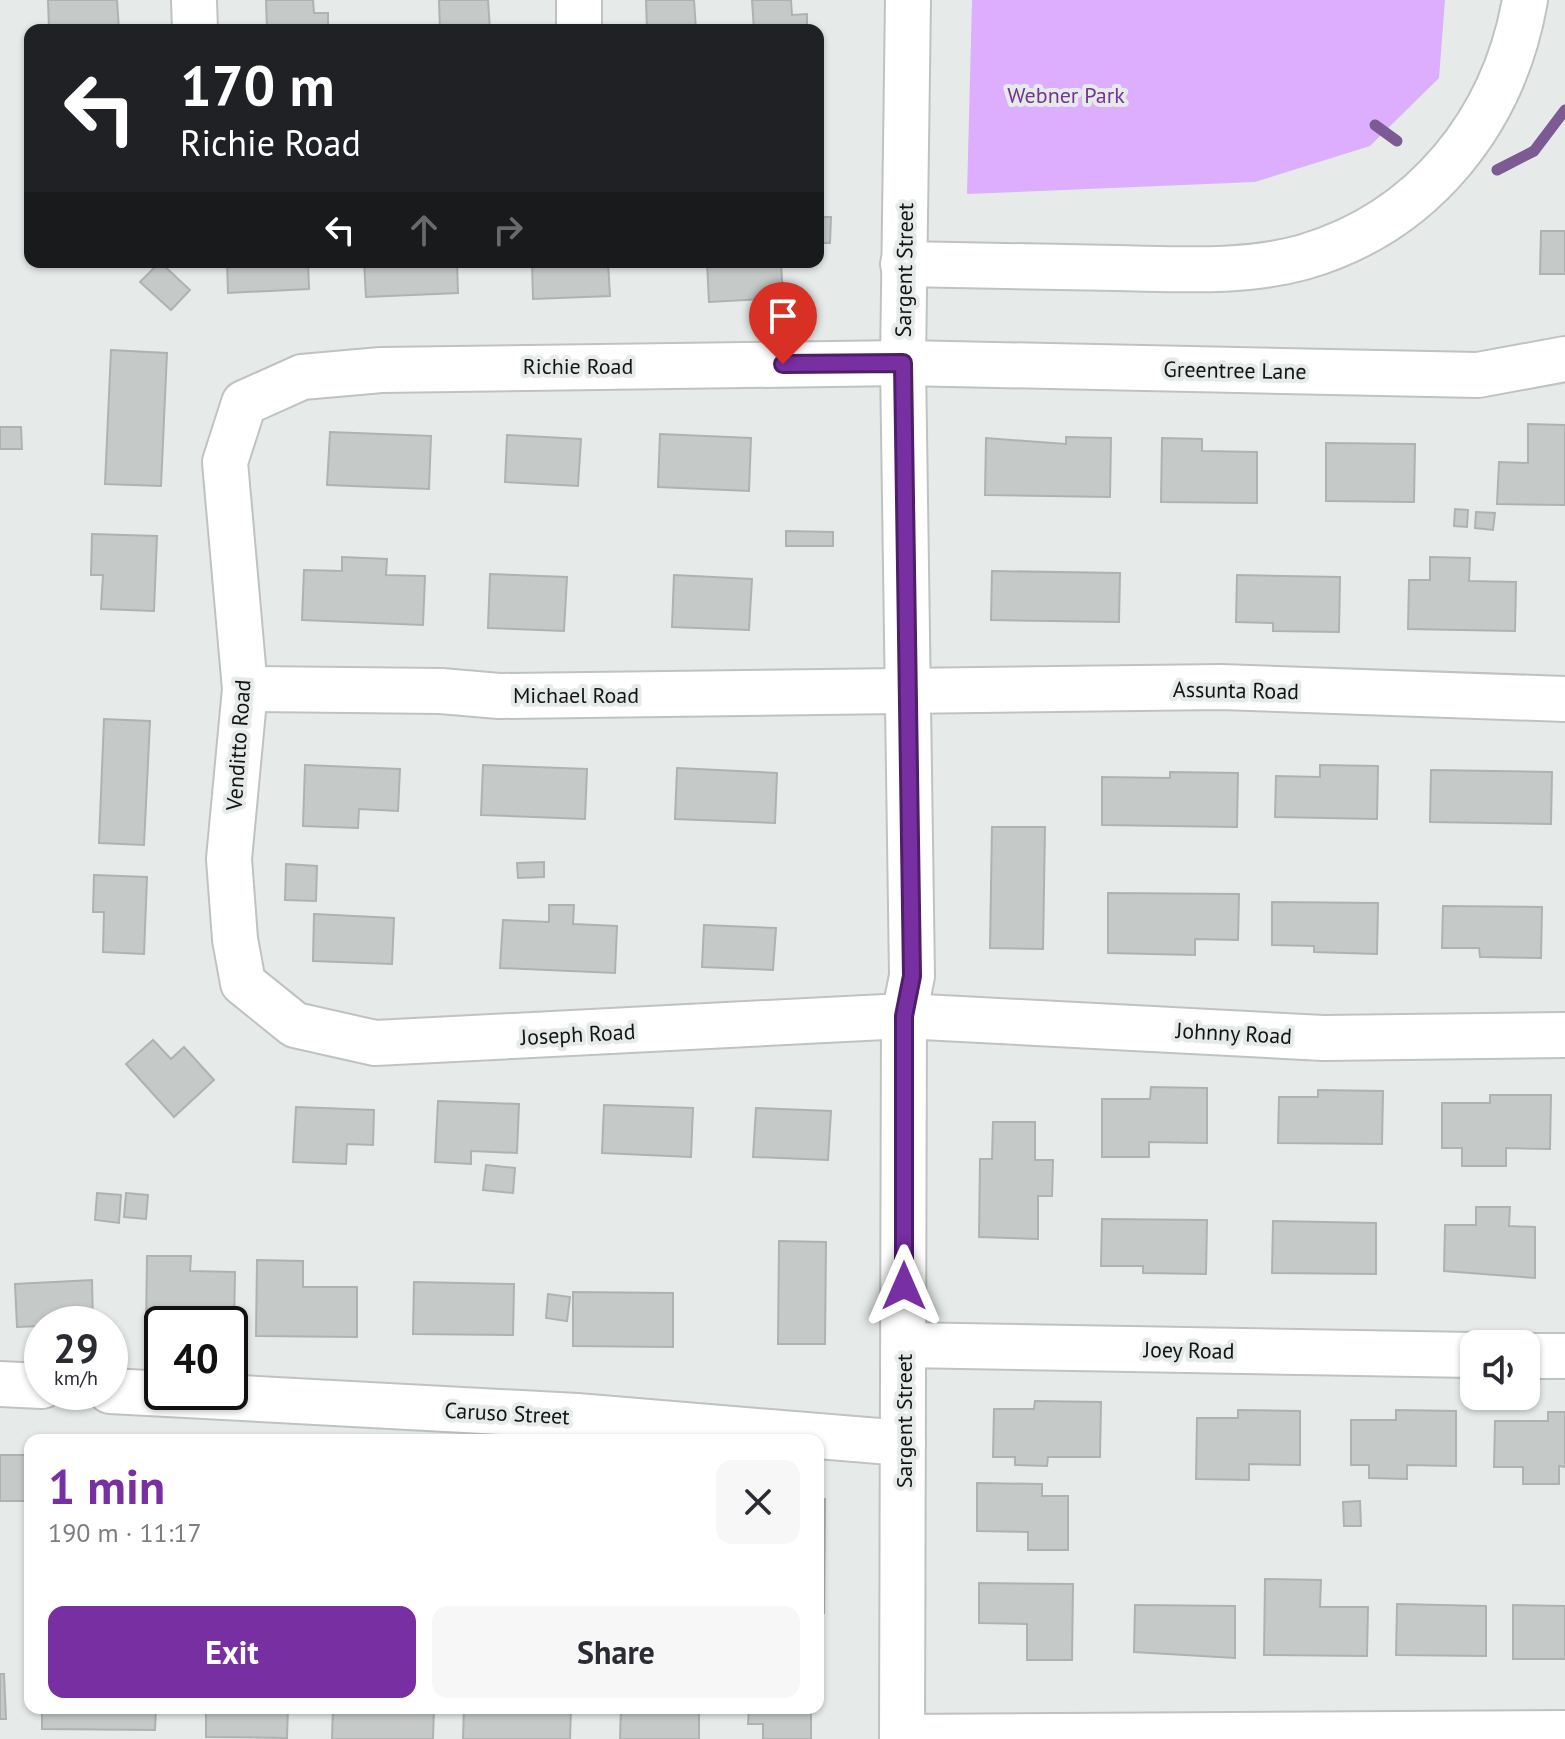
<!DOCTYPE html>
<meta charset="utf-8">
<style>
:root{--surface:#fff;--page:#f7f7f7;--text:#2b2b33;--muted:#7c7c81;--accent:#782fa1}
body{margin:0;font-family:"PT Sans",sans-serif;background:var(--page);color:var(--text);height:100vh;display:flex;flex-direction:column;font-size:30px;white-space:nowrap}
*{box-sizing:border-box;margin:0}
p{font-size:26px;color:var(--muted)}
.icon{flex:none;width:44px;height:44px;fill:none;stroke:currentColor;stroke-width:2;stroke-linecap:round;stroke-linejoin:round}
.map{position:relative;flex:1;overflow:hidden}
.details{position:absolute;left:24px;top:1434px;width:800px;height:280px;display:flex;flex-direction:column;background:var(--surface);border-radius:16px;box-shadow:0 2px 6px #0004}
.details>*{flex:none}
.banner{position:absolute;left:24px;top:24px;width:800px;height:244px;border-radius:16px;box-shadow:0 2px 6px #0004;background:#202124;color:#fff;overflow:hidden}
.controls{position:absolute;left:1460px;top:1330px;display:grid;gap:16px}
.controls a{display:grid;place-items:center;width:80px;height:80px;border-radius:16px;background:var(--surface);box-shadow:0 2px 6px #0004;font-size:40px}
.speed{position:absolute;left:24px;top:1306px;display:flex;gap:16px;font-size:40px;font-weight:700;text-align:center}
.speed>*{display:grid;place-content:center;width:104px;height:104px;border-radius:50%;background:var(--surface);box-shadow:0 2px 6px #0004;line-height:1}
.speed small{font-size:20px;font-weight:400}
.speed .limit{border:4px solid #111;border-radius:12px;background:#fff;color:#111}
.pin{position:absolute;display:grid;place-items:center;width:68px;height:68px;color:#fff;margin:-82px -34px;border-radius:50% 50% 50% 0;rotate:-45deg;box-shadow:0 0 8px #0007}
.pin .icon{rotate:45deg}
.me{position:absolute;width:88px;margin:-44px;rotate:0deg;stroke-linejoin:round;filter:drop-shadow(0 0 6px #0008)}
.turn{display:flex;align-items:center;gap:28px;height:168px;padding:0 24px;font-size:36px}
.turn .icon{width:104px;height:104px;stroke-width:2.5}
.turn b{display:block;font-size:56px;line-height:68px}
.lanes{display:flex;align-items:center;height:76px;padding:0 24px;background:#0003;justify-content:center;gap:40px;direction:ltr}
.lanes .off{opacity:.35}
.round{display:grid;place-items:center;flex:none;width:84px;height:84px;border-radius:16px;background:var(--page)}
.headline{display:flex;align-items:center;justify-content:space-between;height:136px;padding:0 24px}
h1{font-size:48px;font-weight:600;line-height:60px;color:var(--accent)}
.primary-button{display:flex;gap:16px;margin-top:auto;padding:16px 24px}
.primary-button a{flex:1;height:92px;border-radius:16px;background:var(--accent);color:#fff;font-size:32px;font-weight:600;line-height:92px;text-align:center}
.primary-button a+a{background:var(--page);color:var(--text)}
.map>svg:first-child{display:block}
.green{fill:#ddaefe}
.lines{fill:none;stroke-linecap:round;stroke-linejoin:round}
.stream{stroke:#7c5a93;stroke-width:11}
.building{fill:#c5cac8;stroke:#aeb3b1;stroke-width:2}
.minor-casing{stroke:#bec3c1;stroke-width:48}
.highway-casing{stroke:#bec3c1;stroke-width:48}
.minor{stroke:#fff;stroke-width:44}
.highway{stroke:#fff;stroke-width:44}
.route-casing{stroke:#4e1f69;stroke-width:20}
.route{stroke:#782fa1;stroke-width:14}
.labels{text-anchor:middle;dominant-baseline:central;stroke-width:8;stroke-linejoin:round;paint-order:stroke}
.park-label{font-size:22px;fill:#723495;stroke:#e6ebe9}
.street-label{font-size:22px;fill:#131414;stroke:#e6ebe9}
</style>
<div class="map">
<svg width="1565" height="1739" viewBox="0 0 1565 1739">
<rect width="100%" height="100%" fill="#e6ebe9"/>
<polygon class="green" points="972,0 1445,0 1439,78 1370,146 1255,182 967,194"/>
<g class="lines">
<g class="stream">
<polyline points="1375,125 1397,141"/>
<polyline points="1497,170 1534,151 1565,110"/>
</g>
</g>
<g class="building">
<polygon points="48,0 117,0 119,30 49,30"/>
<polygon points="266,0 313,0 314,13 328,13 328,30 267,30"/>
<polygon points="439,0 488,0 490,30 440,30"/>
<polygon points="646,0 694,0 696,30 647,30"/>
<polygon points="752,0 791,0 792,15 807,14 807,30 754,30"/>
<polygon points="818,217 831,217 830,243 818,243"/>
<polygon points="1541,231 1565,231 1565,274 1540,274"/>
<polygon points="160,262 190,290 171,310 140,282"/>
<polygon points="227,262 308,262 309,289 228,293"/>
<polygon points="364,262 457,262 458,293 366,297"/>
<polygon points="532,262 608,262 610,296 533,299"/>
<polygon points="707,262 781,262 783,298 709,302"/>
<polygon points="111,350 167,353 161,486 105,484"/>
<polygon points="1528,424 1565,425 1565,505 1497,504 1499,462 1528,463"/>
<polygon points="0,427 21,427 22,449 0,449"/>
<polygon points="330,432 431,436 429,489 327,485"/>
<polygon points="660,434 751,438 749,491 658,487"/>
<polygon points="507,435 581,439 578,486 505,482"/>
<polygon points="1066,437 1111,438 1110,497 985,495 986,438 1066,444"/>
<polygon points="1162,438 1202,439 1202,451 1257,452 1257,503 1161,502"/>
<polygon points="1326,443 1415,444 1414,502 1326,501"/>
<polygon points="1455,509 1468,510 1467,527 1454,526"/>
<polygon points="1476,512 1495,513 1493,530 1475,528"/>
<polygon points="786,531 833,532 833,546 786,546"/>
<polygon points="92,534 157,536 154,611 101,609 103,575 91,575"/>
<polygon points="342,557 387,559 386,575 425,576 423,625 302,620 304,570 342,571"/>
<polygon points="1430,557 1470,558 1469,581 1516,582 1515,631 1408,629 1409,580 1430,580"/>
<polygon points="992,571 1120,573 1119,622 991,620"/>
<polygon points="490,574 567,577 564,631 488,628"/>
<polygon points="674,575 752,579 749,630 672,627"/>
<polygon points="1237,575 1340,577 1339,632 1273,631 1273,623 1236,622"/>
<polygon points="104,719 150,721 144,845 99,843"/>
<polygon points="305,765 400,769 398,811 359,809 358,828 303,826"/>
<polygon points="483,765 587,769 585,819 481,815"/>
<polygon points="1320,765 1378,766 1377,819 1275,817 1276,776 1320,777"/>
<polygon points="677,768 777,773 775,823 675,819"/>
<polygon points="1431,770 1552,772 1551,824 1430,822"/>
<polygon points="1170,772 1238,773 1237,827 1102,825 1102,777 1170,778"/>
<polygon points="992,827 1045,827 1043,949 990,948"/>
<polygon points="544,862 544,877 518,878 517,863"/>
<polygon points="286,864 317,866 316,901 285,900"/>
<polygon points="94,875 147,877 144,954 103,952 104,912 93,912"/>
<polygon points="1108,893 1239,894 1238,940 1195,939 1195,955 1108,953"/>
<polygon points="1272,902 1378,903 1377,954 1314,952 1314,946 1272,945"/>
<polygon points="549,905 574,905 573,924 617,926 615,973 500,968 503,920 549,922"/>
<polygon points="1443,906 1542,907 1541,958 1480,957 1479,948 1442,948"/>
<polygon points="314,914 394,918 392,964 313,961"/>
<polygon points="704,925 776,928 773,970 702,967"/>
<polygon points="153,1040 171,1059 184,1047 214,1080 174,1117 126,1064"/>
<polygon points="1151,1087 1207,1088 1207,1143 1149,1142 1149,1157 1102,1157 1102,1099 1150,1099"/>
<polygon points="1318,1090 1383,1091 1382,1144 1278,1143 1279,1097 1318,1097"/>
<polygon points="1490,1095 1551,1095 1550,1149 1506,1148 1506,1166 1462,1166 1462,1148 1442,1148 1442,1103 1490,1103"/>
<polygon points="438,1101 519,1104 517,1153 471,1151 471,1164 435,1162"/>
<polygon points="604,1105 693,1108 691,1157 602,1153"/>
<polygon points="296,1107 374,1110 373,1145 347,1144 346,1164 293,1162"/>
<polygon points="756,1108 831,1111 828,1160 753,1157"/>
<polygon points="993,1122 1035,1122 1035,1160 1053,1160 1052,1196 1038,1196 1038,1239 979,1237 980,1159 992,1159"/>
<polygon points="486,1165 515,1168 513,1193 483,1190"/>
<polygon points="97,1193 121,1195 119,1223 95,1220"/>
<polygon points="126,1193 148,1195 146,1219 124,1217"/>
<polygon points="1476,1207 1510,1207 1509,1226 1535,1227 1535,1278 1444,1271 1445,1225 1476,1225"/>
<polygon points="1102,1219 1207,1220 1206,1274 1143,1273 1143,1266 1101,1266"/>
<polygon points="1273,1221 1376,1223 1376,1274 1272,1273"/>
<polygon points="779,1241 826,1242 825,1344 778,1344"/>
<polygon points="147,1256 191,1256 190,1271 235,1272 234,1329 230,1329 230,1324 162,1324 162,1328 146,1328"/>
<polygon points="257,1260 303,1261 303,1287 357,1287 357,1337 256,1336"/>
<polygon points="92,1280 93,1324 17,1327 15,1284"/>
<polygon points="414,1282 514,1284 513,1335 413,1334"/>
<polygon points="573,1292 673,1293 673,1347 573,1346"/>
<polygon points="548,1294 570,1297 567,1321 546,1318"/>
<polygon points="1035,1401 1101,1402 1100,1457 1048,1457 1047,1466 1015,1465 1015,1457 993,1457 994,1409 1034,1409"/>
<polygon points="1238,1410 1300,1411 1300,1465 1249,1464 1249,1480 1196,1479 1197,1418 1238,1418"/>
<polygon points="1396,1410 1456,1411 1456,1466 1407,1465 1407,1479 1369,1478 1369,1465 1351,1465 1351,1420 1396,1420"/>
<polygon points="1548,1412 1565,1412 1565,1467 1559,1466 1559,1484 1523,1484 1523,1467 1494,1467 1495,1421 1548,1421"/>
<rect x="0" y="1455" width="30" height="46"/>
<polygon points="977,1483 1042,1484 1042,1496 1068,1496 1068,1550 1028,1550 1028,1532 977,1531"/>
<polygon points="818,1499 825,1499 824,1613 818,1613"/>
<polygon points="1360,1501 1361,1526 1344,1526 1343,1502"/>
<polygon points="1265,1579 1321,1580 1320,1607 1368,1607 1367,1656 1264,1655"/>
<polygon points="979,1583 1073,1584 1072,1660 1027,1660 1027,1624 979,1623"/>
<polygon points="1397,1604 1486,1606 1486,1656 1396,1655"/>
<polygon points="1135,1605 1235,1606 1235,1658 1134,1652"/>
<polygon points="1513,1605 1565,1606 1565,1659 1513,1659"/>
<polygon points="818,1638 823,1638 822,1698 818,1698"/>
<polygon points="0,1674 4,1674 6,1719 0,1719"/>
<polygon points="42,1708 156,1708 155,1730 42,1729"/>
<polygon points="206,1708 288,1708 287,1738 206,1737"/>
<polygon points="333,1708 434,1708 433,1739 332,1739"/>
<polygon points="464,1708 571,1708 570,1739 463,1739"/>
<polygon points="621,1708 699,1708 699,1739 620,1739"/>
<polygon points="749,1708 811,1708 811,1739 763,1739 763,1724 748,1724"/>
</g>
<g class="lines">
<defs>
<g id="minor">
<polyline points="194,0 195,30"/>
<polyline points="579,0 579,30"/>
<polyline points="1565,359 1478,375 903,363 381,370 302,377 244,403 225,462 245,689 229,859 235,939 243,983 295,1025 375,1043 904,1016 1323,1038 1565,1035"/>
<polyline points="245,689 441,691 499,696 1221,687 1565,699"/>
<polyline points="904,1345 1474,1355"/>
<polyline points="1526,1356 1565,1356"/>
<polyline points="0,1384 42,1386"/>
<polyline points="110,1391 577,1416 903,1443"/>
<polyline points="902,1737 1565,1733"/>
<polyline points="902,1739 904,1016 912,976 903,363 908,0"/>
</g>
<path id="highway" d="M903 264C974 266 1045 267 1116 268 1178 269 1243 274 1304 257 1424 222 1504 121 1525 0"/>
</defs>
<use href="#minor" class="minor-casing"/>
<use href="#highway" class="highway-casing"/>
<use href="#minor" class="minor"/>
<use href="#highway" class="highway"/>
</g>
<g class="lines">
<defs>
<polyline id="route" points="783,364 903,363 912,976 904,1016 904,1286"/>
</defs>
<use href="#route" class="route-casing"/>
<use href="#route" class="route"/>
</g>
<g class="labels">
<g class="park-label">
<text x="1066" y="95">Webner Park</text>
</g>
<g class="street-label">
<text transform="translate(904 270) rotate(-89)">Sargent Street</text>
<text x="578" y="366">Richie Road</text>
<text transform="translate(1235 370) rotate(1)">Greentree Lane</text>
<text transform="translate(1236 690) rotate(1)">Assunta Road</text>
<text x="576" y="695">Michael Road</text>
<text transform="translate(238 745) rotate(-86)">Venditto Road</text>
<text transform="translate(1234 1033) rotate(3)">Johnny Road</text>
<text transform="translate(578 1034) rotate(-3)">Joseph Road</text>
<text transform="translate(1189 1350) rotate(1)">Joey Road</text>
<text transform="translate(507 1413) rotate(3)">Caruso Street</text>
<text transform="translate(904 1421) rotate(-90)">Sargent Street</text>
</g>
</g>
</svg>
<div class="controls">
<a><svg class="icon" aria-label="sound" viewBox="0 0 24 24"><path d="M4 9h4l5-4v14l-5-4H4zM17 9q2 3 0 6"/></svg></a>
</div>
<div class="speed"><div>29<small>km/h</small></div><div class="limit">40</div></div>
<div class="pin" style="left:783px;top:364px;background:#d93025"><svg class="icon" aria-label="arrive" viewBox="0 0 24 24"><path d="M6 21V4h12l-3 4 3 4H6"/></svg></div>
<svg class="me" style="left:904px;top:1286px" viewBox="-20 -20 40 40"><path d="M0-17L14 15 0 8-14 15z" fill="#782fa1" stroke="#fff" stroke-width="4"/></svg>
<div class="banner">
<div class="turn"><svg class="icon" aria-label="left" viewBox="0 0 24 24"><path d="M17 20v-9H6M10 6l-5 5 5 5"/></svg><div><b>170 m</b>Richie Road</div></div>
<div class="lanes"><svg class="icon" aria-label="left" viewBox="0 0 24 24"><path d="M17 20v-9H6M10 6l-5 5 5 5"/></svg><svg class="icon off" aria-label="ahead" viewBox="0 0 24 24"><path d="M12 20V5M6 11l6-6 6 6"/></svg><svg class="icon off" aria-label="right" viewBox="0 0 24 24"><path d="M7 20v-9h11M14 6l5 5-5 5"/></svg></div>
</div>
<section class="details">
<div class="headline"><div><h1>1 min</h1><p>190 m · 11:17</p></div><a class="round"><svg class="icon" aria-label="close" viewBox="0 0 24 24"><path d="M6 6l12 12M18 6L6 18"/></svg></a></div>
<div class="primary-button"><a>Exit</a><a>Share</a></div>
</section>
</div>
